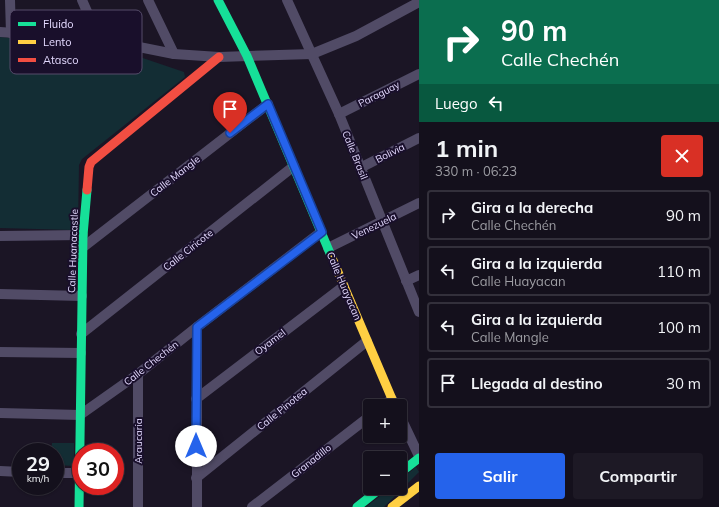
<!DOCTYPE html>
<html lang="es">
<meta charset="utf-8">
<style>
:root{--surface:#14101c;--page:#1d1925;--text:#f1f3f6;--muted:#9d9da3;--line:#33303b;--accent:#2563eb}
body{margin:0;font-family:Mulish,sans-serif;background:var(--page);color:var(--text);height:100vh;display:flex;flex-direction:column;font-size:15px;white-space:nowrap}
*{box-sizing:border-box;margin:0}
p{font-size:13px;color:var(--muted)}
.icon{flex:none;width:22px;height:22px;fill:none;stroke:currentColor;stroke-width:2;stroke-linecap:round;stroke-linejoin:round}
.map{position:relative;flex:1;overflow:hidden}
.sheet{display:flex;flex-direction:column;background:var(--surface);width:300px}
.sheet>*{flex:none}
.banner{background:#0b6e4f;color:#fff;overflow:hidden}
.controls{position:absolute;left:363px;top:399px;display:grid;gap:8px}
.controls a{display:grid;place-items:center;width:44px;height:44px;border-radius:4px;background:var(--surface);box-shadow:0 1px 3px #0004,0 0 0 1px var(--line);font-size:20px}
.speed{position:absolute;left:12px;top:443px;display:flex;gap:8px;font-size:20px;font-weight:700;text-align:center}
.speed>*{display:grid;place-content:center;width:52px;height:52px;border-radius:50%;background:var(--surface);box-shadow:0 1px 3px #0004,0 0 0 1px var(--line);line-height:1}
.speed small{font-size:10px;font-weight:400}
.speed .limit{border:6px solid #d22;background:#fff;color:#111}
.pin{position:absolute;display:grid;place-items:center;width:34px;height:34px;color:#fff;margin:-41px -17px;border-radius:50% 50% 50% 0;rotate:-45deg;box-shadow:0 0 4px #0007}
.pin .icon{rotate:45deg}
.me{position:absolute;width:44px;margin:-22px;rotate:0deg;stroke-linejoin:round;filter:drop-shadow(0 0 3px #0008)}
.turn{display:flex;align-items:center;gap:14px;height:84px;padding:0 16px;font-size:18px}
.turn .icon{width:52px;height:52px;stroke-width:2.5}
.turn b{display:block;font-size:28px;line-height:34px}
.then{display:flex;align-items:center;height:38px;padding:0 16px;background:#0003;gap:8px;font-size:15px}
.round{display:grid;place-items:center;flex:none;width:42px;height:42px;border-radius:4px;background:var(--page)}
.head{display:flex;align-items:center;justify-content:space-between;height:68px;padding:0 16px}
h1{font-size:24px;font-weight:700;line-height:30px}
.button{display:flex;gap:8px;margin-top:auto;padding:8px 16px}
.button a{flex:1;height:46px;border-radius:4px;background:var(--accent);color:#fff;font-size:16px;font-weight:700;line-height:46px;text-align:center}
.button a+a{background:var(--page);color:var(--text)}
ul{padding:0;list-style:none}
li{display:flex;align-items:center;gap:12px;height:50px;margin:0 8px 6px;padding:0 8px;border:2px solid var(--line);border-radius:4px}
li div{flex:1}
li b{display:block;font-size:15px}
li em{font-style:normal}
main{display:flex;flex:1;min-height:0}
.map>svg:first-child{display:block}
.green{fill:#132d34}
.lines{fill:none;stroke-linecap:round;stroke-linejoin:round}
.street{stroke:#514b66;stroke-width:10}
.fast{stroke:#16e098;stroke-width:9}
.slow{stroke:#ffcf43;stroke-width:9}
.jam{stroke:#f24e42;stroke-width:9}
.route-casing{stroke:#184099;stroke-width:10}
.route{stroke:#2563eb;stroke-width:7}
.labels{text-anchor:middle;dominant-baseline:central;stroke-width:4;stroke-linejoin:round;paint-order:stroke}
.street-label{font-size:10px;fill:#e4daff;stroke:#190f2b}
.key{fill:#190f2b;stroke:#564c6b;stroke-width:1}
.key-label{font-size:11px;fill:#e4daff}
</style>
<main>
<div class="map">
<svg width="419" height="507" viewBox="0 0 419 507">
<rect width="100%" height="100%" fill="#1b1525"/>
<g class="green">
<polygon points="0,37 78,44 125,52 184,72 185,77 82,159 79,165 78,225 73,230 0,228"/>
<polygon points="52,443 74,443 74,466 55,465 55,452 51,452"/>
<polygon points="416,467 419,472 384,507 366,507 390,488 400,488 400,480"/>
</g>
<g class="lines">
<g class="street">
<polyline points="10,0 11,33"/>
<polyline points="82,0 99,39"/>
<polyline points="148,0 174,54"/>
<polyline points="287,0 339,114 419,312"/>
<polyline points="0,32 99,39 174,54 219,57 312,54 356,36 419,2"/>
<polyline points="339,114 419,74"/>
<polyline points="360,168 419,138"/>
<polyline points="0,236 83,235"/>
<polyline points="82,248 268,104"/>
<polyline points="328,248 419,203"/>
<polyline points="406,281 419,275"/>
<polyline points="0,294 82,296"/>
<polyline points="81,334 294,166"/>
<polyline points="0,352 81,353"/>
<polyline points="196,399 344,286"/>
<polyline points="383,406 392,399"/>
<polyline points="0,413 80,415 138,374 197,327 321,232"/>
<polyline points="400,416 419,456"/>
<polyline points="0,471 21,472"/>
<polyline points="55,473 79,473"/>
<polyline points="196,478 367,341"/>
<polyline points="138,507 138,374"/>
<polyline points="197,507 197,327"/>
<polyline points="252,507 370,416"/>
</g>
<g class="fast">
<polyline points="218,0 247,56 332,258"/>
<polyline points="400,473 419,458"/>
<polyline points="79,507 83,235 87,190"/>
<polyline points="357,507 381,488"/>
</g>
<g class="slow">
<polyline points="332,258 395,406"/>
<polyline points="392,507 419,486"/>
</g>
<polyline class="jam" points="87,190 89,167 91,162 219,57"/>
</g>
<g class="lines">
<defs>
<polyline id="route" points="196,446 197,327 322,232 268,104 230,133"/>
</defs>
<use href="#route" class="route-casing"/>
<use href="#route" class="route"/>
</g>
<g class="labels">
<g class="street-label">
<text transform="translate(379 94) rotate(-27)">Paraguay</text>
<text transform="translate(390 153) rotate(-27)">Bolivia</text>
<text transform="translate(355 155) rotate(68)">Calle Brasil</text>
<text transform="translate(175 176) rotate(-38)">Calle Mangle</text>
<text transform="translate(374 226) rotate(-26)">Venezuela</text>
<text transform="translate(188 250) rotate(-38)">Calle Ciricote</text>
<text transform="translate(73 251) rotate(-88)">Calle Huanacastle</text>
<text transform="translate(344 286) rotate(67)">Calle Huayacan</text>
<text transform="translate(270 342) rotate(-37)">Oyamel</text>
<text transform="translate(151 363) rotate(-38)">Calle Chechén</text>
<text transform="translate(282 409) rotate(-39)">Calle Pinotea</text>
<text transform="translate(138 441) rotate(-90)">Araucaria</text>
<text transform="translate(311 461) rotate(-38)">Granadillo</text>
</g>
</g>
<rect x="10" y="10" width="132" height="64" rx="6" class="key"/>
<rect x="18" y="22" width="18" height="4" fill="#16e098"/>
<rect x="18" y="40" width="18" height="4" fill="#ffcf43"/>
<rect x="18" y="58" width="18" height="4" fill="#f24e42"/>
<g class="key-label">
<text x="43" y="28">Fluido</text>
<text x="43" y="46">Lento</text>
<text x="43" y="64">Atasco</text>
</g>
</svg>
<div class="controls">
<a>+</a>
<a>−</a>
</div>
<div class="speed"><div>29<small>km/h</small></div><div class="limit">30</div></div>
<div class="pin" style="left:230px;top:133px;background:#d93025"><svg class="icon" aria-label="arrive" viewBox="0 0 24 24"><path d="M6 21V4h12l-3 4 3 4H6"/></svg></div>
<svg class="me" style="left:196px;top:446px" viewBox="-20 -20 40 40"><circle r="19" fill="#fff"/><path d="M0-13L10 11 0 6-10 11z" fill="#2563eb"/></svg>
</div>
<section class="sheet">
<div class="banner">
<div class="turn"><svg class="icon" aria-label="right" viewBox="0 0 24 24"><path d="M7 20v-9h11M14 6l5 5-5 5"/></svg><div><b>90 m</b>Calle Chechén</div></div>
<div class="then">Luego<svg class="icon" aria-label="left" viewBox="0 0 24 24"><path d="M17 20v-9H6M10 6l-5 5 5 5"/></svg></div>
</div>
<div class="head"><div><h1>1 min</h1><p>330 m · 06:23</p></div><a class="round" style="background:#d93025;color:#fff"><svg class="icon" aria-label="close" viewBox="0 0 24 24"><path d="M6 6l12 12M18 6L6 18"/></svg></a></div>
<ul>
<li><svg class="icon" aria-label="right" viewBox="0 0 24 24"><path d="M7 20v-9h11M14 6l5 5-5 5"/></svg><div><b>Gira a la derecha</b><p>Calle Chechén</p></div><em>90 m</em></li>
<li><svg class="icon" aria-label="left" viewBox="0 0 24 24"><path d="M17 20v-9H6M10 6l-5 5 5 5"/></svg><div><b>Gira a la izquierda</b><p>Calle Huayacan</p></div><em>110 m</em></li>
<li><svg class="icon" aria-label="left" viewBox="0 0 24 24"><path d="M17 20v-9H6M10 6l-5 5 5 5"/></svg><div><b>Gira a la izquierda</b><p>Calle Mangle</p></div><em>100 m</em></li>
<li><svg class="icon" aria-label="arrive" viewBox="0 0 24 24"><path d="M6 21V4h12l-3 4 3 4H6"/></svg><div><b>Llegada al destino</b></div><em>30 m</em></li>
</ul>
<div class="button"><a>Salir</a><a>Compartir</a></div>
</section>
</main>
